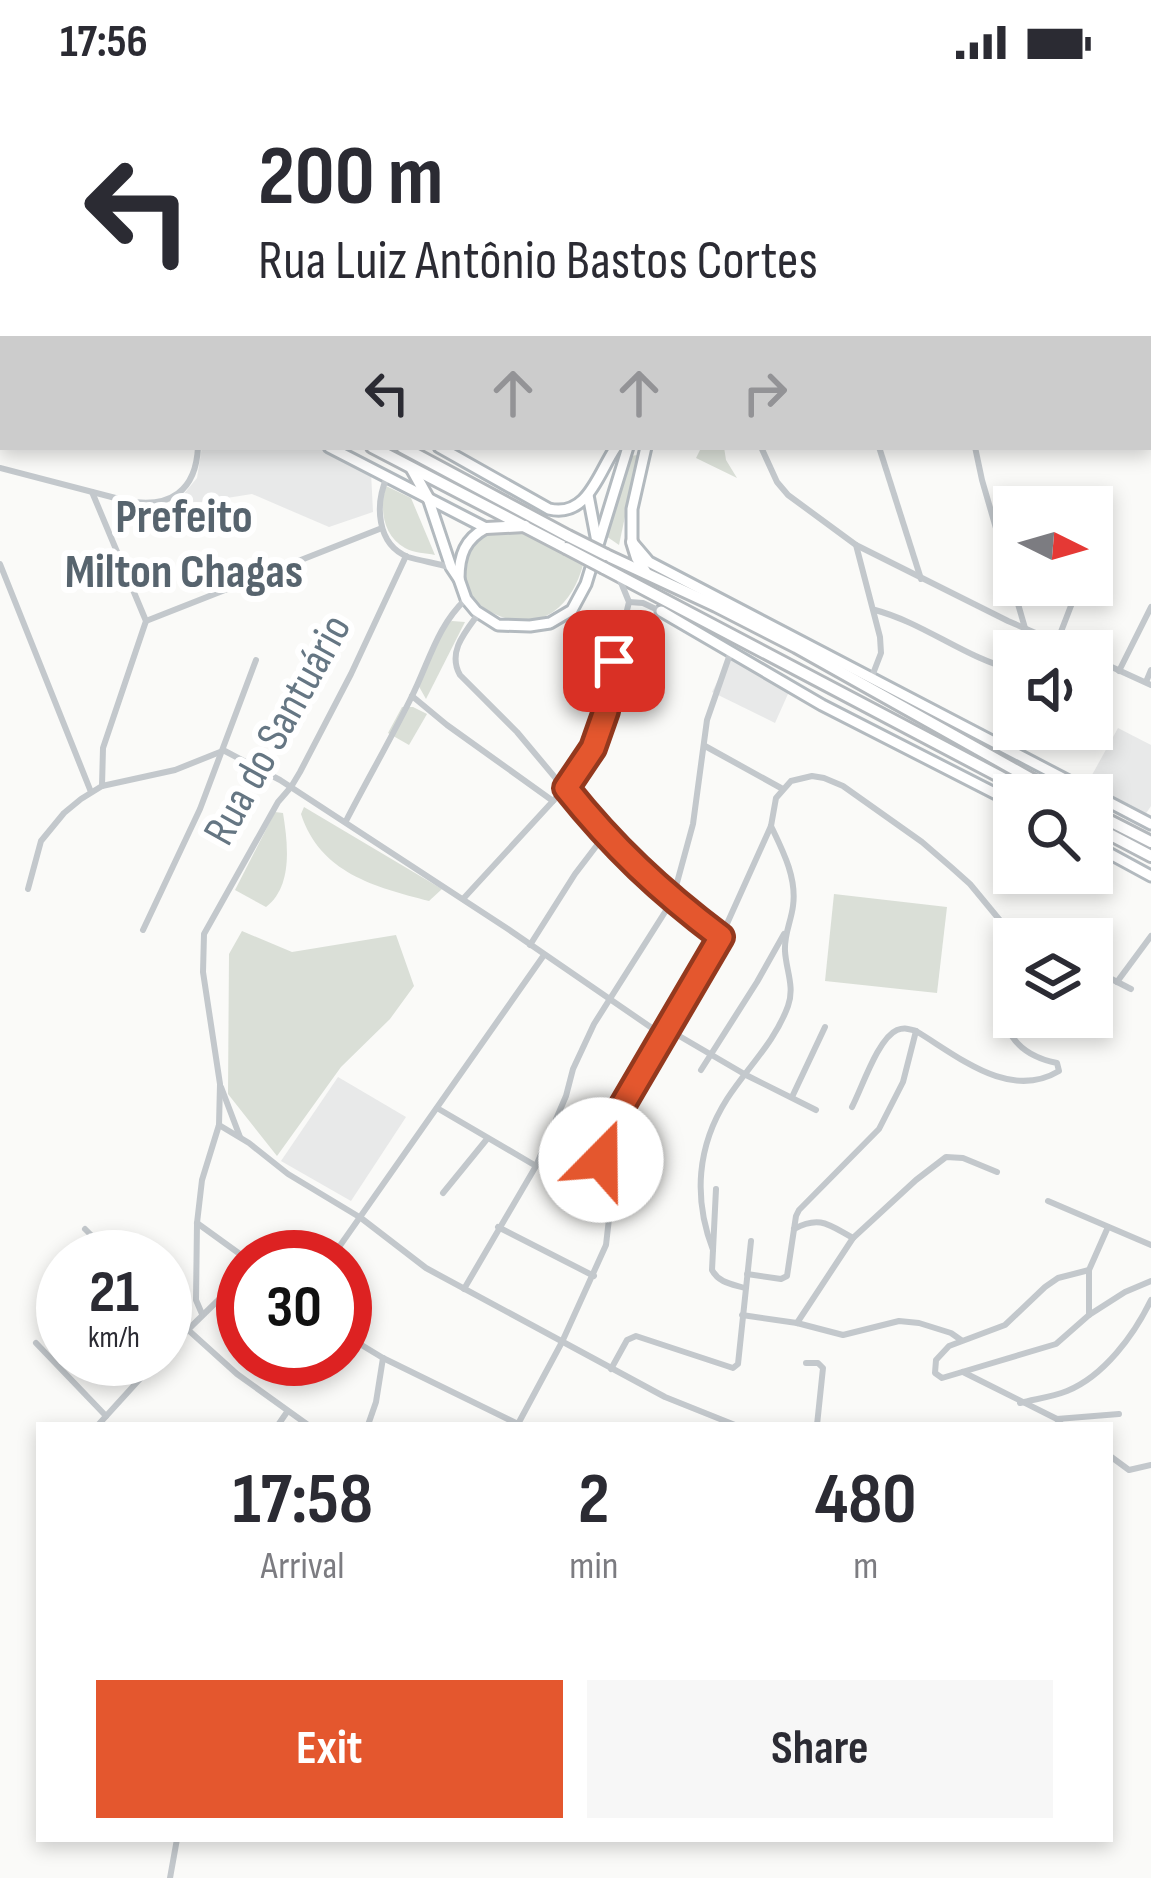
<!DOCTYPE html>
<meta charset="utf-8">
<style>
:root{--surface:#fff;--page:#f7f7f7;--text:#2b2b33;--muted:#7c7c81;--accent:#e4572e}
body{margin:0;font-family:"Sofia Sans Condensed",sans-serif;background:var(--page);color:var(--text);height:100vh;display:flex;flex-direction:column;font-size:45px;white-space:nowrap}
*{box-sizing:border-box;margin:0}
p{font-size:39px;color:var(--muted)}
.icon{flex:none;width:66px;height:66px;fill:none;stroke:currentColor;stroke-width:2;stroke-linecap:round;stroke-linejoin:round}
.map{position:relative;flex:1;overflow:hidden}
.panel{position:absolute;left:36px;top:1338px;width:1077px;height:420px;display:flex;flex-direction:column;background:var(--surface);border-radius:0px;box-shadow:0 6px 18px #0003}
.panel>*{flex:none}
.guide{position:absolute;left:0px;top:0px;width:1152px;height:366px;box-shadow:0 6px 18px #0003;background:#fff;color:var(--text);overflow:hidden}
.needle{width:78px;rotate:95deg}
.buttons{position:absolute;left:993px;top:402px;display:grid;gap:24px}
.buttons a{display:grid;place-items:center;width:120px;height:120px;border-radius:0px;background:var(--surface);box-shadow:0 6px 18px #0003;font-size:60px}
.speed{position:absolute;left:36px;top:1146px;display:flex;gap:24px;font-size:60px;font-weight:700;text-align:center}
.speed>*{display:grid;place-content:center;width:156px;height:156px;border-radius:50%;background:var(--surface);box-shadow:0 6px 18px #0003;line-height:1}
.speed small{font-size:30px;font-weight:400}
.speed .limit{border:18px solid #d22;background:#fff;color:#111}
.pin{position:absolute;display:grid;place-items:center;width:102px;height:102px;color:#fff;margin:-51px;border-radius:24px;box-shadow:0 6px 18px #0006}
.me{position:absolute;width:132px;margin:-66px;rotate:22deg;stroke-linejoin:round;filter:drop-shadow(0 0 9px #0008)}
.turn{display:flex;align-items:center;gap:42px;height:252px;padding:0 60px;font-size:54px}
.turn .icon{width:156px;height:156px;stroke-width:2.5}
.turn b{display:block;font-size:84px;line-height:102px}
.lanes{display:flex;align-items:center;height:114px;padding:0 60px;background:#0003;justify-content:center;gap:60px;direction:ltr}
.lanes .off{opacity:.35}
.eta{display:flex;justify-content:space-evenly;align-items:center;height:204px;text-align:center}
.eta b{font-size:72px;font-weight:700;line-height:84px}
.button{display:flex;gap:24px;margin-top:auto;padding:24px 60px}
.button a{flex:1;height:138px;border-radius:0px;background:var(--accent);color:#fff;font-size:48px;font-weight:700;line-height:138px;text-align:center}
.button a+a{background:var(--page);color:var(--text)}
.status{display:flex;justify-content:space-between;align-items:center;height:84px;padding:0 60px;background:var(--surface);direction:ltr}
.status svg{height:33px;fill:currentColor}
.map>svg:first-child{display:block}
.built{fill:#e8e9e9}
.green{fill:#dadfd7}
.lines{fill:none;stroke-linecap:round;stroke-linejoin:round}
.secondary-casing{stroke:#b3babf;stroke-width:15}
.trunk-casing{stroke:#b4b9bd;stroke-width:16}
.minor{stroke:#c3c8cc;stroke-width:6}
.tertiary{stroke:#c3c8cc;stroke-width:8}
.secondary{stroke:#fff;stroke-width:9}
.trunk{stroke:#fff;stroke-width:10}
.trunk-bridge-casing{stroke:#b4b9bd;stroke-width:16;stroke-linecap:butt}
.trunk-bridge{stroke:#fff;stroke-width:10}
.route-casing{stroke:#94391e;stroke-width:30}
.route{stroke:#e4572e;stroke-width:21}
.labels{text-anchor:middle;dominant-baseline:central;stroke-width:12;stroke-linejoin:round;paint-order:stroke}
.street-label{font-size:45px;fill:#657683;stroke:#fff}
.neighbourhood-label{font-size:48px;font-weight:bold;fill:#57646e;stroke:#fff}
</style>
<div class="status"><b>17:56</b><svg viewBox="0 0 49 12"><path d="M0 12V9h3v3zM5 12V6h3v6zM10 12V3h3v9zM15 12V0h3v12zM26 1h20v11H26zM47 4h2v5h-2z"/></svg></div>
<div class="map">
<svg width="1151" height="1794" viewBox="0 0 1151 1794">
<rect width="100%" height="100%" fill="#fafaf8"/>
<g class="built">
<rect x="214" y="0" width="196" height="3"/>
<polygon points="202,363 325,363 371,388 373,428 329,443 252,410 189,420 182,412 197,394"/>
<polygon points="731,571 792,601 775,639 712,608"/>
<polygon points="1118,644 1151,661 1151,722 1145,731 1087,700"/>
<polygon points="338,993 406,1033 351,1117 281,1077"/>
</g>
<g class="green">
<polygon points="792,0 1039,0 1043,3 788,3"/>
<polygon points="713,363 724,363 726,376 737,394 696,374 700,366"/>
<polygon points="638,371 619,461 606,452 630,372"/>
<path d="M386 402 411 414 435 471C426 469 414 469 405 464 383 452 379 424 386 402Z"/>
<path d="M479 444 512 445 566 462 583 481C578 499 569 517 553 528 519 551 462 525 461 483 460 463 462 456 479 444Z"/>
<polygon points="452,537 465,538 426,615 417,599 445,540"/>
<polygon points="402,623 413,623 427,630 409,661 388,649"/>
<path d="M304 723 442 805 429 817C375 803 320 789 301 730Z"/>
<path d="M275 728 283 729C288 760 293 802 266 823L235 806Z"/>
<polygon points="834,810 947,823 937,909 825,897"/>
<polygon points="242,847 292,868 396,851 414,902 390,935 341,983 277,1072 228,1010 229,870"/>
</g>
<g class="lines">
<defs>
<g id="secondary">
<polyline points="1119,0 1123,3"/>
<polyline points="418,3 419,0"/>
<polyline points="517,3 517,0"/>
<polyline points="717,3 717,0"/>
<polyline points="736,3 741,0"/>
<polyline points="1149,22 1151,23"/>
<polyline points="0,94 3,94"/>
<polyline points="0,105 3,105"/>
<polyline points="329,363 486,444"/>
<path d="M439 363 549 425C588 434 598 389 616 363"/>
<polyline points="646,363 632,425 632,458 649,478 1151,740"/>
<polyline points="588,411 597,458"/>
<polyline points="428,414 451,483 459,495 466,515 476,527 498,541 530,542 550,539 572,526 586,500 628,363"/>
<path d="M459 495C459 471 465 455 486 444"/>
<polyline points="661,527 822,621 1014,719"/>
<polyline points="1092,760 1151,792"/>
</g>
<g id="trunk">
<polyline points="0,258 3,259"/>
<polyline points="0,269 3,269"/>
<polyline points="372,363 566,464"/>
<polyline points="402,363 568,452"/>
<polyline points="412,385 428,414"/>
<polyline points="486,444 525,442"/>
<polyline points="632,458 637,474 646,489"/>
<polyline points="606,471 716,522 796,563 1060,711"/>
<polyline points="604,484 1035,711"/>
<polyline points="1064,697 1068,711"/>
<polyline points="1092,728 1151,758"/>
<polyline points="1092,741 1151,772"/>
</g>
</defs>
<use href="#secondary" class="secondary-casing"/>
<use href="#trunk" class="trunk-casing"/>
<g class="minor">
<polyline points="88,0 88,3"/>
<polyline points="1149,214 1151,217"/>
<polyline points="761,363 777,398 788,411 856,461 880,553 881,569 871,595"/>
<polyline points="879,363 921,495"/>
<polyline points="975,363 982,396 1025,544"/>
<path d="M0 384 127 417C170 425 196 407 198 363"/>
<path d="M387 393C375 420 376 460 408 473 421 477 436 479 449 483"/>
<polyline points="92,408 146,537 103,664 102,702"/>
<polyline points="856,461 1008,537 1077,567"/>
<polyline points="0,480 91,708"/>
<polyline points="629,518 643,519 660,527"/>
<path d="M875 526C924 539 965 574 1014 586"/>
<path d="M479 529C465 548 447 568 460 591L517 648 604 752 672 817 721 853"/>
<polyline points="146,537 382,444"/>
<polyline points="1057,558 1079,501"/>
<polyline points="1092,574 1151,601"/>
<polyline points="1119,587 1151,523"/>
<polyline points="1146,598 1151,586"/>
<polyline points="412,612 447,641 553,717"/>
<polyline points="705,662 781,704"/>
<polyline points="223,666 280,696 508,845 665,953"/>
<path d="M346 737C367 696 391 655 412 612 429 578 437 542 466 515"/>
<polyline points="28,805 41,757 64,729 81,715 102,702 175,686 220,668"/>
<polyline points="463,815 565,704 593,664 606,627 609,600 629,518 620,496"/>
<polyline points="143,846 200,725 256,576"/>
<polyline points="530,861 575,790 604,752"/>
<polyline points="1092,885 1131,905"/>
<polyline points="1117,898 1151,852"/>
<polyline points="669,946 746,991 816,1026"/>
<polyline points="701,986 757,898 784,850"/>
<polyline points="221,1003 240,1053"/>
<polyline points="792,1013 825,943"/>
<path d="M852 1023C862 1004 878 954 897 946 905 943 908 945 916 947"/>
<polyline points="437,1024 536,1082"/>
<polyline points="219,1041 249,1059 288,1090 361,1134 426,1184 665,1313 735,1341"/>
<path d="M716 1105 712 1186C719 1199 732 1200 745 1204"/>
<polyline points="443,1109 487,1055"/>
<polyline points="1048,1117 1151,1161"/>
<polyline points="197,1139 244,1173"/>
<polyline points="498,1143 594,1192"/>
<polyline points="85,1145 113,1173"/>
<path d="M794 1145C820 1131 829 1141 853 1154L916 1096 946 1073 963 1074 997 1088"/>
<path d="M713 1166C693 1114 697 1062 727 1015 747 984 775 958 788 922 795 903 786 886 785 867 784 850 791 838 793 822 797 794 783 767 771 742"/>
<polyline points="332,1173 544,871"/>
<polyline points="1089,1186 1058,1194 1045,1203 1005,1241 949,1262 936,1276 935,1289 942,1294 1056,1260 1089,1231 1125,1208 1151,1197"/>
<path d="M747 1190 781 1195 787 1192 796 1132 799 1126 879 1045 903 998 916 947C958 972 1009 1017 1059 987L1057 979C981 964 1006 896 1003 840"/>
<polyline points="464,1205 536,1082 566,1012 573,985 594,940 672,817 693,740 707,636 730,570"/>
<polyline points="165,1225 237,1290 308,1341"/>
<polyline points="202,1230 196,1216 197,1139 202,1096 219,1041 220,1000 203,888 204,850 278,718 291,703 300,688 351,590 406,472"/>
<polyline points="742,1231 797,1239 843,1251 899,1237 919,1239 951,1249 961,1256"/>
<polyline points="1089,1231 1089,1186 1108,1143"/>
<polyline points="797,1239 853,1154"/>
<polyline points="345,1251 383,1274 518,1340"/>
<polyline points="36,1259 106,1332"/>
<polyline points="165,1268 243,1192"/>
<polyline points="806,1279 818,1279 823,1284 817,1341"/>
<polyline points="611,1285 627,1256 636,1252 733,1284 738,1280 751,1157"/>
<polyline points="963,1288 1057,1335 1062,1341"/>
<path d="M1020 1319C1035 1315 1052 1313 1067 1307 1104 1292 1134 1251 1151 1216"/>
<polyline points="1057,1335 1119,1330"/>
<polyline points="518,1340 562,1258 606,1161 610,1126 601,1091 601,1076 610,1044 721,853 771,742 776,714 791,697 812,692 824,694 843,702 922,758 951,783 970,800 1003,840 1035,855"/>
<polyline points="98,1341 158,1275"/>
<polyline points="278,1341 287,1328"/>
<polyline points="368,1341 376,1318 383,1274"/>
<polyline points="1110,1372 1129,1386 1151,1381"/>
<polyline points="170,1794 177,1755"/>
</g>
<polyline class="tertiary" points="630,3 632,0"/>
<use href="#secondary" class="secondary"/>
<use href="#trunk" class="trunk"/>
<defs>
<g id="trunk-bridge">
<polyline points="568,452 606,471"/>
<polyline points="566,464 604,484"/>
</g>
</defs>
<use href="#trunk-bridge" class="trunk-bridge-casing"/>
<use href="#trunk-bridge" class="trunk-bridge"/>
</g>
<g class="lines">
<defs>
<path id="route" d="M601 1076 604 1061 618 1029 721 853C660 807 613 763 566 704L593 664 606 627 614 577"/>
</defs>
<use href="#route" class="route-casing"/>
<use href="#route" class="route"/>
</g>
<g class="labels">
<g class="street-label">
<text transform="translate(278 646) rotate(-61)">Rua do Santuário</text>
</g>
<g class="neighbourhood-label">
<text x="184" y="433">Prefeito<tspan x="184" dy="55">Milton Chagas</tspan></text>
</g>
</g>
</svg>
<div class="buttons">
<a><svg class="needle" viewBox="-14 -14 28 28"><path d="M0-13l5 13h-10z" fill="#e53935"/><path d="M0 13l5-13h-10z" fill="#7c7c81"/></svg></a>
<a><svg class="icon" aria-label="sound" viewBox="0 0 24 24"><path d="M4 9h4l5-4v14l-5-4H4zM17 9q2 3 0 6"/></svg></a>
<a><svg class="icon" aria-label="search" viewBox="0 0 24 24"><circle cx="10" cy="10" r="6"/><path d="M15 15l6 6"/></svg></a>
<a><svg class="icon" aria-label="layers" viewBox="0 0 24 24"><path d="M12 4l9 5-9 5-9-5zM3 14l9 5 9-5"/></svg></a>
</div>
<div class="speed"><div>21<small>km/h</small></div><div class="limit">30</div></div>
<div class="pin" style="left:614px;top:577px;background:#d93025"><svg class="icon" aria-label="arrive" viewBox="0 0 24 24"><path d="M6 21V4h12l-3 4 3 4H6"/></svg></div>
<svg class="me" style="left:601px;top:1076px" viewBox="-20 -20 40 40"><circle r="19" fill="#fff"/><path d="M0-13L10 11 0 6-10 11z" fill="#e4572e"/></svg>
<div class="guide">
<div class="turn"><svg class="icon" aria-label="left" viewBox="0 0 24 24"><path d="M17 20v-9H6M10 6l-5 5 5 5"/></svg><div><b>200 m</b>Rua Luiz Antônio Bastos Cortes</div></div>
<div class="lanes"><svg class="icon" aria-label="left" viewBox="0 0 24 24"><path d="M17 20v-9H6M10 6l-5 5 5 5"/></svg><svg class="icon off" aria-label="ahead" viewBox="0 0 24 24"><path d="M12 20V5M6 11l6-6 6 6"/></svg><svg class="icon off" aria-label="ahead" viewBox="0 0 24 24"><path d="M12 20V5M6 11l6-6 6 6"/></svg><svg class="icon off" aria-label="right" viewBox="0 0 24 24"><path d="M7 20v-9h11M14 6l5 5-5 5"/></svg></div>
</div>
<section class="panel">
<div class="eta">
<div><b>17:58</b><p>Arrival</p></div>
<div><b>2</b><p>min</p></div>
<div><b>480</b><p>m</p></div>
</div>
<div class="button"><a>Exit</a><a>Share</a></div>
</section>
</div>
